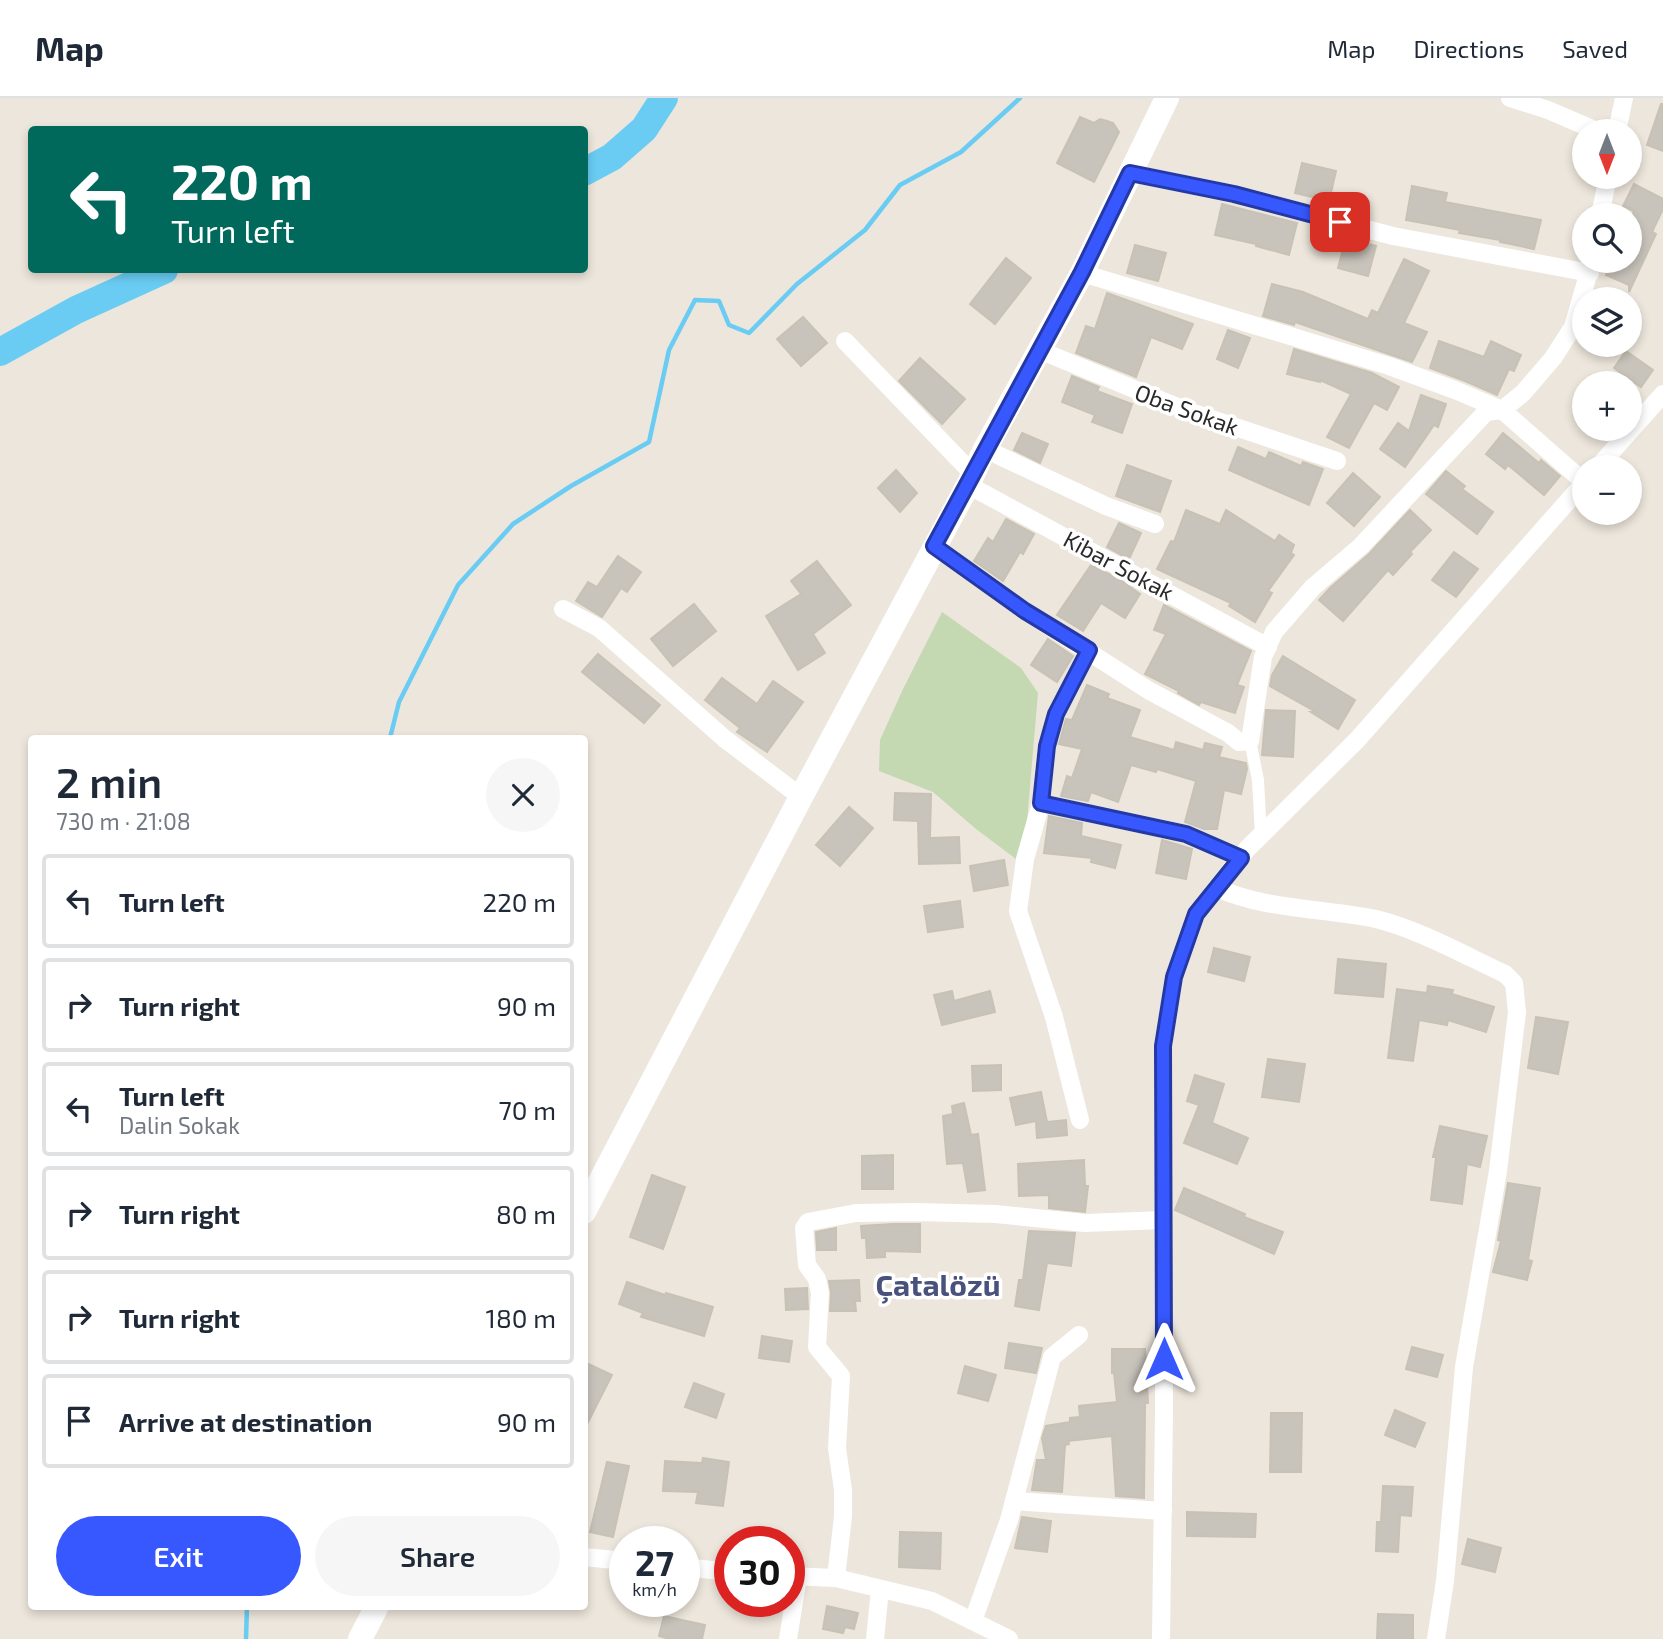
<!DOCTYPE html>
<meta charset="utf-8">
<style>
:root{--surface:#fff;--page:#f6f6f7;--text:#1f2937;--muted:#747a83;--line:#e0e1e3;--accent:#3758ff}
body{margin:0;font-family:"Exo 2",sans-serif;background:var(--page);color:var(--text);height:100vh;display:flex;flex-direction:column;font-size:26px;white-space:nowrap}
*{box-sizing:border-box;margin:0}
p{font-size:23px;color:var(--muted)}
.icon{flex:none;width:38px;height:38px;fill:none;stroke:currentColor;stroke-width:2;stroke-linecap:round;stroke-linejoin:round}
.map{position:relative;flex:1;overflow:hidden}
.panel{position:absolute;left:28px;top:637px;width:560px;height:875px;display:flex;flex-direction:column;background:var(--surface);border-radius:7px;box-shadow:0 4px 10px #0003}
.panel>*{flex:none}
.banner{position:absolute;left:28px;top:28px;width:560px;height:147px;border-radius:7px;box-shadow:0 4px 10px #0003;background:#00695c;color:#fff;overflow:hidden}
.needle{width:46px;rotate:180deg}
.tools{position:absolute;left:1572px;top:21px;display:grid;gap:14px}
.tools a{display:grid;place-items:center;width:70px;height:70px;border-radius:50%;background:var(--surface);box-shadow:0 4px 10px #0003;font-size:35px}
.speed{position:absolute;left:609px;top:1428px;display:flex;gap:14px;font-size:35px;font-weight:700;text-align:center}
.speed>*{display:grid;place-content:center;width:91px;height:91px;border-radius:50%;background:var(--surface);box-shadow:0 4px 10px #0003;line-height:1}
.speed small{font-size:18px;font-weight:400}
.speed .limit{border:10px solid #d22;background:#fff;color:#111}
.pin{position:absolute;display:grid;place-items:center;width:60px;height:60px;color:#fff;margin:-30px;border-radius:14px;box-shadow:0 4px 10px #0006}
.me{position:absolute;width:77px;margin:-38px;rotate:0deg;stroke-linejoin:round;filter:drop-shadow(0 0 5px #0008)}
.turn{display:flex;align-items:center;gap:24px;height:147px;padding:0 28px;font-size:32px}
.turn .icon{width:91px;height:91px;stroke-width:2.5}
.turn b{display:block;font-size:49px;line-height:60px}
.round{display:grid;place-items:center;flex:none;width:74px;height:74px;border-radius:37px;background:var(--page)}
.overview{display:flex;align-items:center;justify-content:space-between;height:119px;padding:0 28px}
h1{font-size:42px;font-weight:600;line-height:52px}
.primary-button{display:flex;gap:14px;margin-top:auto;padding:14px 28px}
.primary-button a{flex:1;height:80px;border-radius:42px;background:var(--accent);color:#fff;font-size:28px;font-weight:600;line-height:80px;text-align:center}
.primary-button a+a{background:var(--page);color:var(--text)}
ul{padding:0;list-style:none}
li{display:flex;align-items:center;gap:21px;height:94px;margin:0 14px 10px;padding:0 14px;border:4px solid var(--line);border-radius:7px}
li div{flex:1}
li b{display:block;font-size:26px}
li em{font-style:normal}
header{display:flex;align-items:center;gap:42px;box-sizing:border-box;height:98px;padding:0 35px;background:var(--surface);border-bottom:2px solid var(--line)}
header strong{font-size:33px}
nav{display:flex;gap:38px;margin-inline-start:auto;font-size:24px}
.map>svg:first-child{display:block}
.cemetery{fill:#c4d8b2}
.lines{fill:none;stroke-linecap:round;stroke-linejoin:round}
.stream{stroke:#6accf3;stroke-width:4.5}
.river{stroke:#6accf3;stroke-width:28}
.building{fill:#c8c3bb;stroke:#c8c2b5;stroke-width:2}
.pedestrian{stroke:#fff;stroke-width:12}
.minor{stroke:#fff;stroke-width:18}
.secondary{stroke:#fff;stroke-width:24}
.route-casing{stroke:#2439a6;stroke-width:18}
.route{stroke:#3758ff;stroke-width:12}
.labels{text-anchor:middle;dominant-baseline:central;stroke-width:7;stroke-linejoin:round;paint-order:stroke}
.street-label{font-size:23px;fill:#2a2a2a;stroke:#fff}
.district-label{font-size:30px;font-weight:bold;fill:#49517d;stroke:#fff}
</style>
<header>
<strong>Map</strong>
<nav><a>Map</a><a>Directions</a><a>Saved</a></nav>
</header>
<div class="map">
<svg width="1663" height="1541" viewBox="0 0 1663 1541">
<rect width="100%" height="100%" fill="#ede6dc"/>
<polygon class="cemetery" points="942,514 1021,570 1038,595 1027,723 1020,764 976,731 933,694 879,673 880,642 903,591"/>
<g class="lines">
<g class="stream">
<polyline points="390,640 399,604 458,487 513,426 571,388 649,344 669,252 695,202 719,203 729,227 749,235 797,186 865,132 900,87 961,54 1020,0"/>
<polyline points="246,1541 247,1508"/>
</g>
<g class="river">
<polyline points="584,74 612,59 644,31 664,0"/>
<polyline points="0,254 76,212 164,172"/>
</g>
</g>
<g class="building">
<polygon points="1661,6 1663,6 1663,53 1647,47"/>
<polygon points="1080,19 1094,25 1100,21 1107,23 1113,25 1119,34 1094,84 1057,65"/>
<polygon points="1302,65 1336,73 1329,103 1295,95"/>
<polygon points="1634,86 1663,101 1663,111 1652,134 1656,136 1629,194 1629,187 1606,177 1612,163 1629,163 1629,125 1634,113 1623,108"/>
<polygon points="1412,88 1447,95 1445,104 1541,122 1534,151 1500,144 1500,142 1459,135 1460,132 1406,122"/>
<polygon points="1222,106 1297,125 1289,157 1256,148 1256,146 1215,137"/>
<polygon points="1346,140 1376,148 1368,178 1338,170"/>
<polygon points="1135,147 1166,155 1158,183 1127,175"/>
<polygon points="1006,160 1031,180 995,226 970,206"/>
<polygon points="1404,161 1429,173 1404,225 1427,234 1412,264 1295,224 1294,227 1263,218 1272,186 1303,194 1368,221 1372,212 1378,215"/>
<polygon points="1107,195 1193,226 1182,251 1151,239 1136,279 1076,255 1086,228 1095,231"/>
<polygon points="803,219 827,245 801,268 777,241"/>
<polygon points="1228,232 1250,240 1238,270 1217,261"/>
<polygon points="1439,243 1484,259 1491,243 1521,257 1514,273 1509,271 1497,297 1465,283 1430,270"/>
<polygon points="1294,251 1372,275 1399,289 1387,312 1374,305 1349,350 1327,339 1351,296 1320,282 1320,284 1287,276"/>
<polygon points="1626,253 1653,272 1641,289 1614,270"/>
<polygon points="920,260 965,301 942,326 899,283"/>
<polygon points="1072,278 1099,289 1097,293 1132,306 1122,335 1092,324 1095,317 1062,304"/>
<polygon points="1421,297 1446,306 1438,329 1434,327 1405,369 1380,351 1398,325 1409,333"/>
<polygon points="1022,335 1048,346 1040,365 1014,352"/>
<polygon points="1503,335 1539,365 1541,362 1560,378 1544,397 1508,367 1505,371 1486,356"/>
<polygon points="1238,349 1266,361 1269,354 1301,368 1303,364 1323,371 1309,407 1229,372"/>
<polygon points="1127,367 1171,383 1160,414 1116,398"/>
<polygon points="896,372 917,395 900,414 878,390"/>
<polygon points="1446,373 1465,388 1462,391 1493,414 1477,436 1426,396"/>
<polygon points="1353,375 1380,399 1354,428 1327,405"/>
<polygon points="1186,412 1220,426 1226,412 1275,443 1279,437 1294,447 1291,455 1294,457 1268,493 1272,495 1255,524 1229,508 1231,505 1157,471 1171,443 1174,444"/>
<polygon points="1410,412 1431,432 1410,454 1412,456 1393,477 1388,472 1343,523 1319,502 1330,490 1369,456"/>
<polygon points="1006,421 1034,436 1023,456 1020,454 1003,483 974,463 988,440 993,444"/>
<polygon points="1119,425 1141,435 1129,461 1107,449"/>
<polygon points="1454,454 1478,471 1456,499 1432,482"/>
<polygon points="618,458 641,474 627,494 621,490 602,519 576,503 588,484 597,489"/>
<polygon points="817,463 851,507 813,536 825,555 798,572 766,518 801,496 791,483"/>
<polygon points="1091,467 1119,481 1140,496 1125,520 1101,505 1083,533 1057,517"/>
<polygon points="694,506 716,533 673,568 651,541"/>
<polygon points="1164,507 1251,553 1237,587 1244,589 1235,615 1201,604 1199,607 1178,595 1179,593 1145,576 1166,536 1154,532"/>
<polygon points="1048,541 1073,558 1057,584 1031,567"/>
<polygon points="598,556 660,607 644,625 582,574"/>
<polygon points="1283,558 1355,602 1338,631 1311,614 1316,614 1270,588 1272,577"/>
<polygon points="722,580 757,606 773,583 803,604 767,654 737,634 740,630 705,602"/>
<polygon points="1087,587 1109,596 1107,600 1140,612 1130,639 1174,652 1176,644 1203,652 1205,645 1222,649 1219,659 1246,665 1247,671 1241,696 1224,692 1217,731 1204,731 1185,724 1196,683 1157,671 1156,674 1131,667 1118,704 1091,694 1088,703 1061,698 1067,678 1072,680 1082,651 1059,646 1066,621 1072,622"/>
<polygon points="1266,612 1295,613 1293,659 1262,657"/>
<polygon points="895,695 931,696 930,740 959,739 960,765 919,766 918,723 894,722"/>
<polygon points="849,709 873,730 840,768 816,747"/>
<polygon points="1049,718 1082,725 1081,738 1121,747 1115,770 1091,764 1092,760 1044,755"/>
<polygon points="1162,742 1192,751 1186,781 1156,775"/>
<polygon points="1004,762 1008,787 974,793 970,768"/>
<polygon points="960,803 963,829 928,834 924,808"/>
<polygon points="1214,850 1250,859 1244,883 1208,874"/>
<polygon points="1338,861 1386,866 1383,899 1335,895"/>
<polygon points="1428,888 1453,892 1452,896 1494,909 1486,934 1448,922 1447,927 1419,922 1413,963 1388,960 1397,891 1427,895"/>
<polygon points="952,893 954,903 990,893 995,914 942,927 934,897"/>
<polygon points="1536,919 1568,924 1558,976 1528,970"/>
<polygon points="1268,961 1305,966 1299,1004 1262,999"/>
<polygon points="1001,967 1001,992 973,993 972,968"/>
<polygon points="1195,977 1224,986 1212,1025 1248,1040 1237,1066 1184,1045 1199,1007 1187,1003"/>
<polygon points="1041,994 1047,1024 1066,1022 1067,1037 1037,1040 1036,1023 1016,1027 1010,1000"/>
<polygon points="964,1005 971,1037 978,1036 985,1092 968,1094 963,1065 947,1066 943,1018 953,1016 952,1008"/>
<polygon points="1440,1028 1487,1038 1480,1069 1467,1066 1462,1106 1431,1102 1436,1059 1433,1059"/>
<polygon points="893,1057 893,1091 862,1091 862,1058"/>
<polygon points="1084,1062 1085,1088 1088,1088 1085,1114 1049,1110 1049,1097 1019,1098 1018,1066"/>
<polygon points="652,1077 685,1089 663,1151 630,1139"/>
<polygon points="1508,1085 1540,1090 1528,1162 1532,1163 1527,1182 1493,1174 1501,1143 1498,1142"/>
<polygon points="1184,1090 1245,1116 1244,1119 1283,1134 1274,1156 1175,1112"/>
<polygon points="893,1126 920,1126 920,1154 885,1153 885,1159 867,1160 866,1140 862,1140 861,1128"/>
<polygon points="836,1130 836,1152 817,1152 816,1134"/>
<polygon points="1029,1133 1075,1135 1071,1168 1047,1165 1039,1212 1015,1208 1019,1182 1023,1182"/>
<polygon points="859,1182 860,1203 855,1203 856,1213 830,1213 831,1195 829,1183"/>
<polygon points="627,1184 665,1197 666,1195 713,1209 704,1238 641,1219 643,1215 619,1206"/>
<polygon points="807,1190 808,1211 786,1212 785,1191"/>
<polygon points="762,1238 792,1243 789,1264 759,1260"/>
<polygon points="1009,1245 1042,1250 1036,1275 1005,1270"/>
<polygon points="1412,1249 1443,1257 1437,1279 1406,1271"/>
<polygon points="1112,1251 1145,1251 1148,1305 1145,1305 1144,1400 1116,1398 1112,1338 1068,1343 1069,1346 1065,1347 1062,1394 1032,1392 1037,1362 1046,1362 1042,1340 1046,1328 1070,1324 1070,1320 1080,1319 1079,1308 1117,1304 1114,1275 1112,1275"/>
<polygon points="584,1264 612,1277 584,1332"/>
<polygon points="965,1268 996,1277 988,1303 958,1295"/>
<polygon points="694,1285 724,1296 716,1320 685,1309"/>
<polygon points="1395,1312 1425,1325 1415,1349 1385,1337"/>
<polygon points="1271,1315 1302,1315 1301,1374 1270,1374"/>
<polygon points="703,1360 729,1364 723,1408 696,1405 698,1394 663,1393 665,1363 702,1365"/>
<polygon points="607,1364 629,1368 613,1439 590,1434"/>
<polygon points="1383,1388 1413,1389 1411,1418 1400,1417 1398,1454 1376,1453 1377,1424 1381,1424"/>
<polygon points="1187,1414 1256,1416 1255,1439 1187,1438"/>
<polygon points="1022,1419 1051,1423 1047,1454 1015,1450"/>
<polygon points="900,1434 941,1435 940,1471 899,1469"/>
<polygon points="1468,1441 1501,1450 1495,1474 1462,1466"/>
<polygon points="827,1508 858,1515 854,1531 845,1529 843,1535 823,1531"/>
<polygon points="1378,1516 1413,1517 1413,1541 1377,1541"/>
<polygon points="664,1518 705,1527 702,1541 670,1541 659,1538"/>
</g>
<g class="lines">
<polyline class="pedestrian" points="1250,643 1258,682 1261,738"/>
<g class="minor">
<polyline points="1510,0 1548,12 1597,33"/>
<polyline points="1617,33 1624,0"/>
<polyline points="1130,75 1234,96 1393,138 1590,175"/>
<polyline points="1600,117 1608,79"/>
<polyline points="1082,175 1389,268 1455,292 1502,312 1584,384"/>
<polyline points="845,243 973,376"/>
<polyline points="1039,252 1185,312 1337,363"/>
<polyline points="985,351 1106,408 1155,426"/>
<polyline points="1598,369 1663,296"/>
<polyline points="968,387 1268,549"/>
<polyline points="934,448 1025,513 1148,592 1228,635 1239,644 1250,643 1263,559 1274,534 1313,489 1361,448 1486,314 1502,312 1523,295 1553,260 1573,229 1592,163"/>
<polyline points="563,511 599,530 725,641 801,699"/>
<polyline points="1041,705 1186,736 1241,760"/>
<path d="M1217 790C1266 812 1324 810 1376 821 1420 832 1464 857 1505 876L1514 885 1517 914 1498 1073 1464 1269 1445 1483 1436 1541"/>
<polyline points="1080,1022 1054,919 1018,813 1025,761 1041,705 1047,648 1056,616 1089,552"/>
<polyline points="1014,1403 1163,1413"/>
<polyline points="584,1459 625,1463"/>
<polyline points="684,1469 730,1474"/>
<polyline points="789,1478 836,1480 932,1503 1009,1541"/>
<polyline points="836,1480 843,1418 843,1392 837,1350 841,1278 817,1249 820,1195 817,1181 807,1167 804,1130 808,1124 856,1115 916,1114 995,1116 1085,1125 1163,1122"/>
<polyline points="973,1523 1009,1422 1052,1259 1079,1237"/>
<polyline points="788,1541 798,1479"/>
<polyline points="875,1541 880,1491"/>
<polyline points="1161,1541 1164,1314 1163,948 1174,879 1196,816 1247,751 1357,642 1584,385"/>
</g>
<g class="secondary">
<polyline points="584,1114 801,699 968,387 985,351 1082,175 1167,0"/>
<polyline points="360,1541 377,1508"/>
</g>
</g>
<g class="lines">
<defs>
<polyline id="route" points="1164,1261 1163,948 1174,879 1196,816 1241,760 1186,736 1041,705 1047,648 1056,616 1089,552 1025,513 934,448 1082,174 1130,75 1234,96 1340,124"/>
</defs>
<use href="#route" class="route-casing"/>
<use href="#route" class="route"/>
</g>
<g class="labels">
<g class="street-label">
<text transform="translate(1187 311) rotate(20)">Oba Sokak</text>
<text transform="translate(1119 467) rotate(28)">Kibar Sokak</text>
</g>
<g class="district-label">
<text x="938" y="1186">Çatalözü</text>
</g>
</g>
</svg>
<div class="tools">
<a><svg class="needle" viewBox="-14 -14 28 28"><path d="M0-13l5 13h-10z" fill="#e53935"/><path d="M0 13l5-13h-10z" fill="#747a83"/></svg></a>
<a><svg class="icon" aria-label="search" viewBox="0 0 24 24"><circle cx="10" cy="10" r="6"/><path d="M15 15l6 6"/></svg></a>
<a><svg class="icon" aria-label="layers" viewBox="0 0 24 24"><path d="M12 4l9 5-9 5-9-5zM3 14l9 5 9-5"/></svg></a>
<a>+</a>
<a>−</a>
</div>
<div class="speed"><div>27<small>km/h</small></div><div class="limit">30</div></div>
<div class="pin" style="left:1340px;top:124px;background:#d93025"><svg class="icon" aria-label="arrive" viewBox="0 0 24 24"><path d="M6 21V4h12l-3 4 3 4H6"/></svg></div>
<svg class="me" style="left:1164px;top:1261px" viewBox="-20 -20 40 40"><path d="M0-17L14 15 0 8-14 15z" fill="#3758ff" stroke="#fff" stroke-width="4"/></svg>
<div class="banner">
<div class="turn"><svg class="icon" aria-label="left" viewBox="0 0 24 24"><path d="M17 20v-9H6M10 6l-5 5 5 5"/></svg><div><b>220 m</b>Turn left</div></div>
</div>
<section class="panel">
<div class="overview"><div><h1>2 min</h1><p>730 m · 21:08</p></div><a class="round"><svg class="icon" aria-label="close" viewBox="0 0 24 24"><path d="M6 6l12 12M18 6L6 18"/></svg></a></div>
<ul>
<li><svg class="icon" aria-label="left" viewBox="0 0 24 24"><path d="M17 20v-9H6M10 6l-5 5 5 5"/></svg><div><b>Turn left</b></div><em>220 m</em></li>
<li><svg class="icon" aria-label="right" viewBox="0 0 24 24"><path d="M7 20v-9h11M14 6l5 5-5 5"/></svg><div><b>Turn right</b></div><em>90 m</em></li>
<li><svg class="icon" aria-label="left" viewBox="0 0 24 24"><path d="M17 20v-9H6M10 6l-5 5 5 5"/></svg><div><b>Turn left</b><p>Dalin Sokak</p></div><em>70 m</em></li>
<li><svg class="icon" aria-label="right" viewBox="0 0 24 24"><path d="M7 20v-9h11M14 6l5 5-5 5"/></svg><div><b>Turn right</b></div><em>80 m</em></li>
<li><svg class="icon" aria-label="right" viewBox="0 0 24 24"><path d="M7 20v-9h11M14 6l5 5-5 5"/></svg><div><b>Turn right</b></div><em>180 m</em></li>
<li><svg class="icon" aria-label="arrive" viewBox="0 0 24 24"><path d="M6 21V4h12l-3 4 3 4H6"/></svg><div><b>Arrive at destination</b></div><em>90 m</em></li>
</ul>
<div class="primary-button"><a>Exit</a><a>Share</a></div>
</section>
</div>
